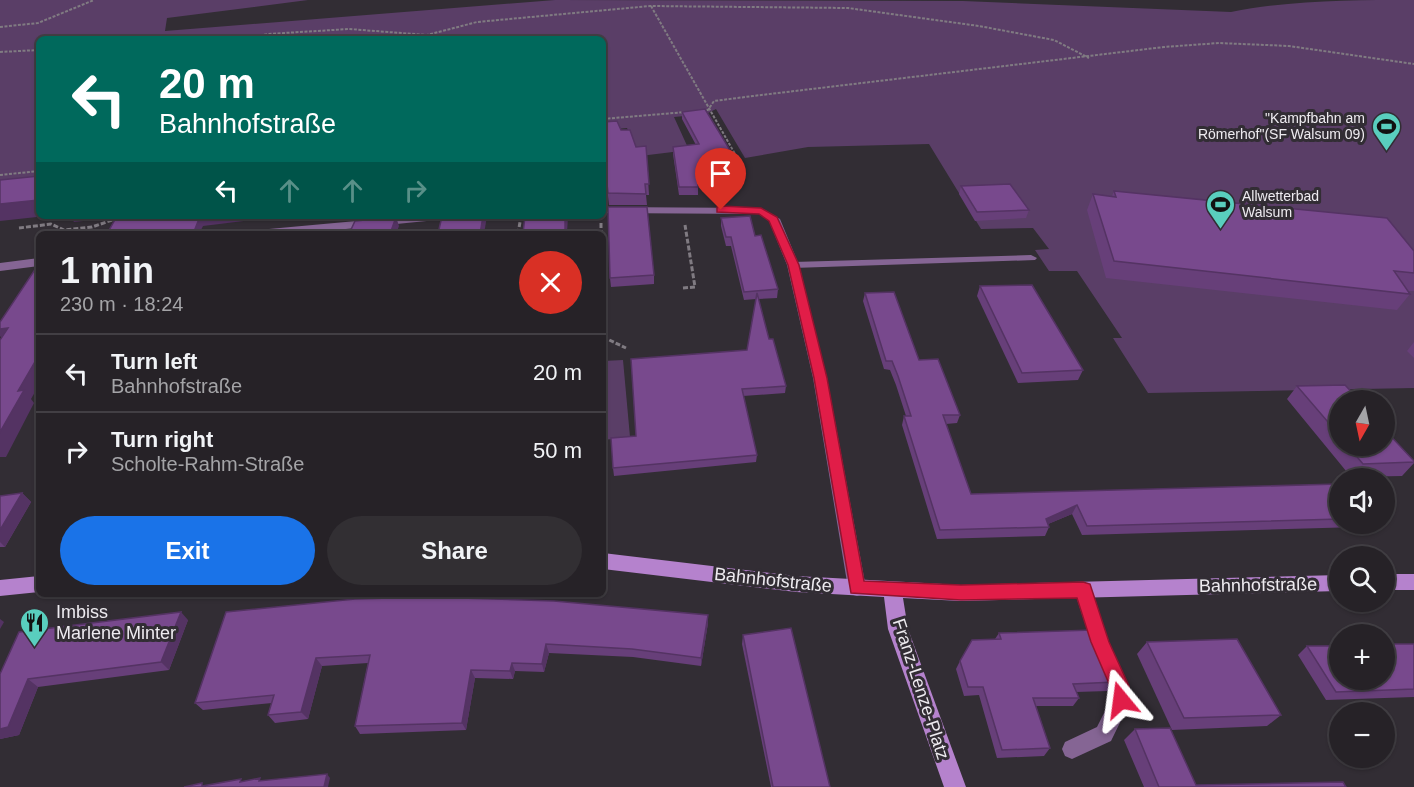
<!DOCTYPE html>
<meta charset="utf-8">
<style>
:root{--surface:#262227;--page:#322f33;--text:#f1f3f6;--muted:#a4a4a7;--line:#423f44;--accent:#1a73e8}
body{margin:0;font-family:Arial,sans-serif;background:var(--page);color:var(--text);height:100vh;display:flex;flex-direction:column;font-size:22px;white-space:nowrap}
*{box-sizing:border-box;margin:0}
p{font-size:20px;color:var(--muted)}
.icon{flex:none;width:33px;height:33px;fill:none;stroke:currentColor;stroke-width:2;stroke-linecap:round;stroke-linejoin:round}
.map{position:relative;flex:1;overflow:hidden}
.side{position:absolute;left:36px;top:231px;width:570px;height:366px;display:flex;flex-direction:column;background:var(--surface);border-radius:9px;box-shadow:0 2px 4px #0004,0 0 0 2px var(--line)}
.side>*{flex:none}
.banner{position:absolute;left:36px;top:36px;width:570px;height:183px;border-radius:9px;box-shadow:0 2px 4px #0004,0 0 0 2px var(--line);background:#00695c;color:#fff;overflow:hidden}
.needle{width:39px;rotate:189deg}
.tools{position:absolute;left:1329px;top:390px;display:grid;gap:12px}
.tools a{display:grid;place-items:center;width:66px;height:66px;border-radius:50%;background:var(--surface);box-shadow:0 2px 4px #0004,0 0 0 2px var(--line);font-size:30px}
.pin{position:absolute;display:grid;place-items:center;width:51px;height:51px;color:#fff;margin:-62px -26px;border-radius:50% 50% 50% 0;rotate:-45deg;box-shadow:0 0 6px #0007}
.pin .icon{rotate:45deg}
.me{position:absolute;width:66px;margin:-33px;rotate:344deg;stroke-linejoin:round;filter:drop-shadow(0 0 4px #0008)}
.turn{display:flex;align-items:center;gap:21px;height:126px;padding:0 24px;font-size:27px}
.turn .icon{width:78px;height:78px;stroke-width:2.5}
.turn b{display:block;font-size:42px;line-height:51px}
.lanes{display:flex;align-items:center;height:57px;padding:0 24px;background:#0003;justify-content:center;gap:30px;direction:ltr}
.lanes .off{opacity:.35}
.round{display:grid;place-items:center;flex:none;width:63px;height:63px;border-radius:32px;background:var(--page)}
.headline{display:flex;align-items:center;justify-content:space-between;height:102px;padding:0 24px}
h1{font-size:36px;font-weight:600;line-height:45px}
.primary-button{display:flex;gap:12px;margin-top:auto;padding:12px 24px}
.primary-button a{flex:1;height:69px;border-radius:36px;background:var(--accent);color:#fff;font-size:24px;font-weight:600;line-height:69px;text-align:center}
.primary-button a+a{background:var(--page);color:var(--text)}
ul{padding:0;list-style:none}
li{display:flex;align-items:center;gap:18px;height:78px;padding:0 24px;border-top:2px solid var(--line)}
li div{flex:1}
li b{display:block;font-size:22px}
li em{font-style:normal}
.map>svg:first-child{display:block}
.green{fill:#5a3e67}
.lines{fill:none;stroke-linecap:round;stroke-linejoin:round}
.path-far1{stroke:#807b82;stroke-width:2;stroke-dasharray:3 1.5;stroke-linecap:butt}
.path{stroke:#807b82;stroke-width:3;stroke-dasharray:5 2;stroke-linecap:butt}
.lane{fill:#856594;fill-rule:evenodd}
.street{fill:#856594;fill-rule:evenodd}
.secondary{fill:#b582cd;fill-rule:evenodd}
.wall{fill:#673f79}
.shaded-wall{fill:#543363}
.building{fill:#78498d;stroke:#543363;stroke-width:1.5}
.route{fill:#e11d48;stroke:#92132f;stroke-width:1.5}
.labels{text-anchor:middle;dominant-baseline:central;stroke-width:6;stroke-linejoin:round;paint-order:stroke}
.far-poi-label{font-size:14px;fill:#eeebf0;stroke:#322d34;text-anchor:end}
.near-street-label{font-size:18px;fill:#eeebf0;stroke:#322d34}
.near-poi-label{font-size:18px;fill:#eeebf0;stroke:#322d34;text-anchor:start}
</style>
<div class="map">
<svg width="1414" height="787" viewBox="0 0 1414 787">
<rect width="100%" height="100%" fill="#322d34"/>
<g class="green">
<path d="M0 0H308L167 18 165 31 555 0 963 1 1231 12C1291 0 1353 0 1414 0V388L1148 393 1113 338H1122L1077 271H1049L1035 250 1049 249 1033 228 981 229 929 144 808 147 745 158 716 109 706 114 674 117 689 150 640 156 627 128 603 130V39H39V189L0 193Z"/>
<polygon points="623,360 630,437 603,440 603,361"/>
</g>
<g class="lines">
<g class="path-far1">
<polyline points="651,6 739,161"/>
<polyline points="0,27 38,23 94,0"/>
<polyline points="242,39 268,34 349,29 427,35 477,22 650,6 848,8 979,26 1054,40 1089,58"/>
<polyline points="0,52 39,50"/>
<polyline points="702,110 708,110 714,101 753,96 1164,47 1219,43 1289,46 1414,64"/>
<polyline points="603,119 686,112"/>
<polyline points="0,175 39,171"/>
</g>
<g class="path">
<polyline points="601,223 601,234"/>
<polyline points="19,228 51,224 64,230 92,227 118,218"/>
<polyline points="518,234 521,216"/>
<polyline points="683,288 695,287 685,225"/>
<polyline points="603,337 626,348"/>
</g>
<g class="lane">
<polygon points="1031,255 1037,258 1035,260 793,268 787,265 793,262"/>
<polygon points="1083,583 1089,585 1092,590 1109,642 1128,686 1131,700 1111,741 1072,759 1065,756 1062,749 1065,742 1097,727 1111,699 1110,686 1091,642 1074,590 1077,585"/>
</g>
<g class="street">
<polygon points="603,207 761,208 780,219 799,265 827,378 866,588 864,594 857,596 850,594 848,588 813,378 787,265 769,221 759,214 603,213"/>
<polygon points="411,216 453,216 447,219 295,234 252,234 258,230"/>
<polygon points="39,258 39,266 0,271 0,263"/>
</g>
<g class="secondary">
<polygon points="603,553 796,576 961,585 1340,575 1340,591 961,601 903,598 908,629 966,787 944,787 888,629 884,597 796,592 603,569"/>
<rect x="1384" y="574" width="30" height="16"/>
<polygon points="39,576 39,592 0,596 0,580"/>
</g>
</g>
<g class="wall">
<polygon points="682,112 730,150 730,157 723,158 730,171 730,178 698,182 698,195 679,195 673,154 673,147 696,145 682,119"/>
<polygon points="603,122 621,130 636,147 646,146 649,195 646,195 647,205 609,205 608,196 603,196"/>
<polygon points="961,186 1029,210 1026,218 975,221 959,194"/>
<polygon points="1114,191 1414,273 1414,291 1408,291 1410,294 1397,310 1106,278 1087,210 1093,194 1112,196"/>
<polygon points="721,218 755,236 778,289 777,298 758,299 769,339 786,386 785,393 743,396 757,455 756,462 614,476 613,468 636,436 747,350 756,299 744,300 731,246 726,246 721,226"/>
<polygon points="654,275 654,284 611,287 610,278"/>
<polygon points="980,286 1083,370 1078,380 1018,383 977,296"/>
<polygon points="865,293 919,360 960,415 957,423 946,424 971,494 1340,485 1340,524 1361,524 1358,527 1082,535 1072,514 1048,524 1049,527 1045,536 937,539 902,425 904,416 906,416 896,385 890,370 884,369 863,301"/>
<polygon points="1414,342 1414,358 1407,351"/>
<polygon points="1297,386 1340,400 1340,446 1384,446 1414,461 1414,463 1402,476 1351,477 1287,399"/>
<polygon points="22,493 31,502 5,547 0,547 0,496"/>
<polygon points="226,612 708,623 701,666 633,657 549,653 544,672 515,671 513,679 475,678 466,730 360,734 355,726 368,663 322,666 308,719 275,723 268,715 272,703 203,710 195,703"/>
<polygon points="188,620 169,670 38,687 19,735 0,739 0,674"/>
<polygon points="999,633 1115,682 1108,691 1076,692 1079,698 1073,706 1036,706 1050,748 1044,756 997,758 979,695 964,696 956,669 960,661 995,639"/>
<polygon points="743,635 830,787 771,787 742,644"/>
<polygon points="1147,642 1281,715 1267,726 1172,730 1137,654"/>
<polygon points="1414,644 1414,697 1326,700 1298,655 1307,646"/>
<polygon points="1135,729 1196,785 1346,787 1144,787 1124,740"/>
</g>
<g class="shaded-wall">
<polygon points="730,150 730,157 719,159 719,151"/>
<polygon points="730,171 730,178 698,182 698,175"/>
<polygon points="39,200 39,216 46,216 0,221 0,204"/>
<polygon points="70,216 104,216 102,219 74,222"/>
<polygon points="225,216 283,216 203,226 199,234 193,234 199,219"/>
<polygon points="362,216 378,216 363,218"/>
<polygon points="483,216 487,216 484,234 480,234"/>
<polygon points="565,216 568,216 567,234 565,234"/>
<polygon points="396,217 399,226 396,234 390,234"/>
<polygon points="8,328 5,342 0,336 0,329"/>
<polygon points="39,355 39,385 31,399 34,403 6,457 0,457 0,432 18,391"/>
<polygon points="22,493 31,502 5,547 0,542 0,530"/>
<polygon points="1077,505 1072,514 1041,527 1046,519"/>
<polygon points="181,612 188,620 169,670 161,662"/>
<polygon points="708,615 708,623 701,666 701,658"/>
<polygon points="0,619 4,622 0,629"/>
<polygon points="546,644 549,653 544,672 542,664"/>
<polygon points="316,658 322,666 308,719 301,712"/>
<polygon points="512,663 515,671 513,679 510,671"/>
<polygon points="471,670 475,678 466,730 462,723"/>
<polygon points="28,679 38,687 19,735 0,739 0,729"/>
<polygon points="327,774 330,778 328,787 324,787"/>
</g>
<g class="building">
<polygon points="705,109 730,150 719,151 730,171 698,175 698,187 679,187 673,147 699,144 682,112"/>
<polygon points="617,121 621,130 630,130 636,147 646,146 649,184 645,184 646,194 608,193 607,184 603,185 603,122"/>
<polygon points="39,176 39,200 0,204 0,180"/>
<polygon points="1010,184 1029,210 977,212 961,186"/>
<polygon points="1114,191 1387,218 1414,251 1414,273 1394,271 1410,294 1114,261 1093,194 1116,197"/>
<polygon points="608,207 647,207 654,275 610,278"/>
<polygon points="117,216 225,216 199,219 193,234 107,234"/>
<polygon points="442,216 483,216 480,234 438,234"/>
<polygon points="525,216 565,216 565,234 523,234"/>
<polygon points="750,216 755,236 761,235 778,289 744,292 731,237 726,237 721,218"/>
<polygon points="396,217 390,234 349,234 355,221"/>
<polygon points="38,265 39,265 39,355 18,391 24,390 0,432 0,340 8,328 0,329 0,322"/>
<polygon points="1032,285 1083,370 1022,373 980,286"/>
<polygon points="894,292 919,360 938,359 960,415 943,415 971,494 1339,484 1340,519 1087,526 1077,505 1046,519 1049,527 940,530 904,416 911,416 898,376 892,361 886,361 865,293"/>
<polygon points="757,293 769,339 773,339 786,386 742,389 757,455 613,468 611,438 636,436 631,359 747,350"/>
<polygon points="1345,385 1359,400 1340,400 1340,436 1297,386"/>
<polygon points="1384,429 1414,461 1414,462 1363,464 1348,446 1384,446"/>
<polygon points="22,493 0,530 0,496"/>
<polygon points="427,597 554,601 708,615 701,658 632,649 546,644 542,664 512,663 510,671 471,670 462,723 355,726 370,655 316,658 301,712 268,715 274,695 195,703 226,612 355,599"/>
<polygon points="181,612 161,662 28,679 8,727 0,729 0,674 19,632"/>
<polygon points="791,628 830,787 773,787 743,635"/>
<polygon points="1093,630 1115,682 1073,684 1079,698 1033,698 1050,748 1002,750 983,687 968,687 960,661 972,640 1001,639 999,633"/>
<polygon points="1237,639 1281,715 1184,718 1147,642"/>
<polygon points="1384,644 1414,644 1414,689 1336,692 1307,646 1340,646 1340,680 1384,680"/>
<polygon points="1170,728 1196,785 1343,782 1346,787 1159,787 1135,729"/>
<polygon points="327,774 324,787 184,787 202,783 202,786 241,779 240,782 260,778 259,781"/>
</g>
<polygon class="route" points="721,206 761,208 777,217 799,265 827,378 864,581 961,585 1083,582 1090,584 1109,642 1129,686 1130,700 1127,706 1121,709 1114,706 1110,686 1091,642 1077,598 961,600 851,593 814,378 788,265 769,221 759,214 717,212 717,207"/>
<defs>
<symbol id="stadium-pin" viewBox="-11 -11 22 30"><path d="M0 17L-7.5 6A9.5 9.5 0 1 1 7.5 6Z" fill="#59cebe" stroke="#322d34"/><path d="M0-5a6.5 5 0 1 0 0 10a6.5 5 0 1 0 0-10ZM-3.5-1.8h7v3.6h-7Z" fill="#111"/></symbol>
<symbol id="restaurant-pin" viewBox="-11 -11 22 30"><path d="M0 17L-7.5 6A9.5 9.5 0 1 1 7.5 6Z" fill="#59cebe" stroke="#322d34"/><path d="M-5-6h1v4h1v-4h1v4h1v-4h1v5L-1.5 .5V6h-2V.5L-5-1ZM5-6V6H3V1.5H1.5Q1.5-4 5-6Z" fill="#111"/></symbol>
</defs>
<g fill-rule="evenodd">
<use href="#stadium-pin" x="1370" y="110" width="33" height="45"/>
<use href="#stadium-pin" x="1204" y="188" width="33" height="45"/>
<use href="#restaurant-pin" x="18" y="606" width="33" height="45"/>
</g>
<g class="labels">
<g class="far-poi-label">
<text x="1365" y="118">"Kampfbahn am<tspan x="1365" dy="16">Römerhof"(SF Walsum 09)</tspan></text>
<text x="1242" y="196" text-anchor="start">Allwetterbad<tspan x="1242" dy="16">Walsum</tspan></text>
</g>
<g class="near-street-label">
<text transform="translate(773 580) rotate(6)">Bahnhofstraße</text>
<text transform="translate(1258 585) rotate(-1)">Bahnhofstraße</text>
<text transform="translate(921 689) rotate(72)">Franz-Lenze-Platz</text>
</g>
<g class="near-poi-label">
<text x="56" y="612">Imbiss<tspan x="56" dy="21">Marlene Minter</tspan></text>
</g>
</g>
</svg>
<div class="tools">
<a><svg class="needle" viewBox="-14 -14 28 28"><path d="M0-13l5 13h-10z" fill="#e53935"/><path d="M0 13l5-13h-10z" fill="#a4a4a7"/></svg></a>
<a><svg class="icon" aria-label="sound" viewBox="0 0 24 24"><path d="M4 9h4l5-4v14l-5-4H4zM17 9q2 3 0 6"/></svg></a>
<a><svg class="icon" aria-label="search" viewBox="0 0 24 24"><circle cx="10" cy="10" r="6"/><path d="M15 15l6 6"/></svg></a>
<a>+</a>
<a>−</a>
</div>
<div class="pin" style="left:721px;top:210px;background:#d93025"><svg class="icon" aria-label="arrive" viewBox="0 0 24 24"><path d="M6 21V4h12l-3 4 3 4H6"/></svg></div>
<svg class="me" style="left:1121px;top:700px" viewBox="-20 -20 40 40"><path d="M0-17L14 15 0 8-14 15z" fill="#e11d48" stroke="#fff" stroke-width="4"/></svg>
<div class="banner">
<div class="turn"><svg class="icon" aria-label="left" viewBox="0 0 24 24"><path d="M17 20v-9H6M10 6l-5 5 5 5"/></svg><div><b>20 m</b>Bahnhofstraße</div></div>
<div class="lanes"><svg class="icon" aria-label="left" viewBox="0 0 24 24"><path d="M17 20v-9H6M10 6l-5 5 5 5"/></svg><svg class="icon off" aria-label="ahead" viewBox="0 0 24 24"><path d="M12 20V5M6 11l6-6 6 6"/></svg><svg class="icon off" aria-label="ahead" viewBox="0 0 24 24"><path d="M12 20V5M6 11l6-6 6 6"/></svg><svg class="icon off" aria-label="right" viewBox="0 0 24 24"><path d="M7 20v-9h11M14 6l5 5-5 5"/></svg></div>
</div>
<section class="side">
<div class="headline"><div><h1>1 min</h1><p>230 m · 18:24</p></div><a class="round" style="background:#d93025;color:#fff"><svg class="icon" aria-label="close" viewBox="0 0 24 24"><path d="M6 6l12 12M18 6L6 18"/></svg></a></div>
<ul>
<li><svg class="icon" aria-label="left" viewBox="0 0 24 24"><path d="M17 20v-9H6M10 6l-5 5 5 5"/></svg><div><b>Turn left</b><p>Bahnhofstraße</p></div><em>20 m</em></li>
<li><svg class="icon" aria-label="right" viewBox="0 0 24 24"><path d="M7 20v-9h11M14 6l5 5-5 5"/></svg><div><b>Turn right</b><p>Scholte-Rahm-Straße</p></div><em>50 m</em></li>
</ul>
<div class="primary-button"><a>Exit</a><a>Share</a></div>
</section>
</div>
